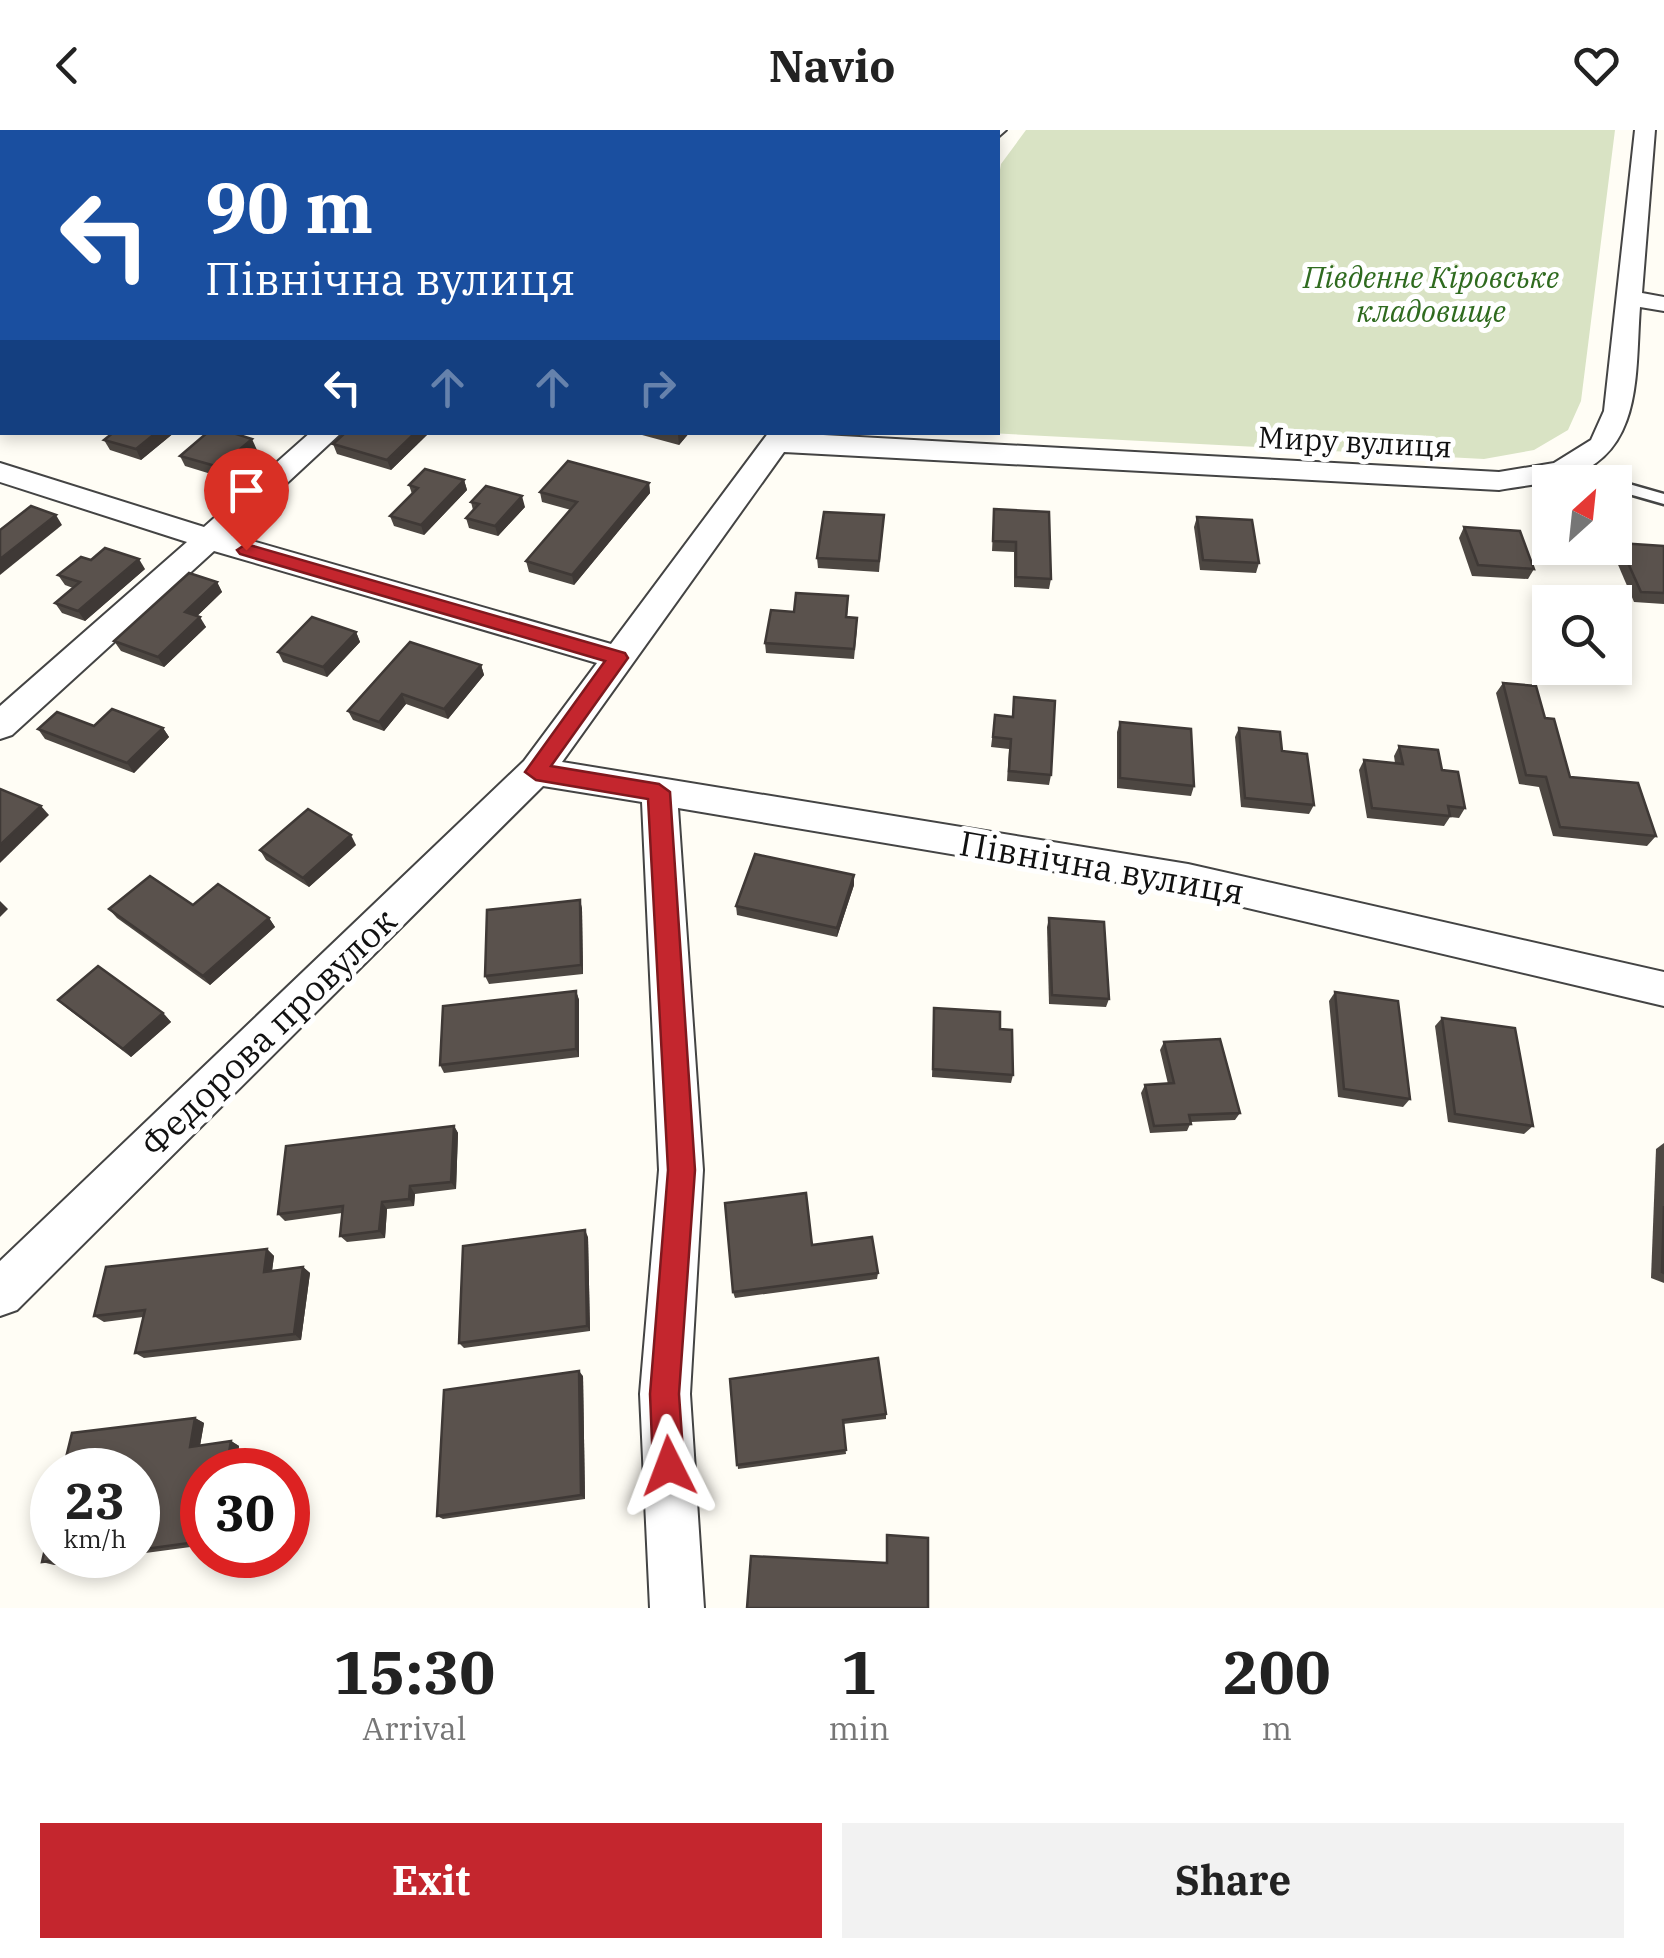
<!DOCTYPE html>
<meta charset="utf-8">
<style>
:root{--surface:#fff;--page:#f2f2f2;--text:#222;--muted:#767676;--accent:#c4262e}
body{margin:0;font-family:"IBM Plex Serif",serif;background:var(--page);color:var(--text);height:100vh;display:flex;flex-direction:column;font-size:38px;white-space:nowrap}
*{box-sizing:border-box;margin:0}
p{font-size:32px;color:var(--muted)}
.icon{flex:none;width:55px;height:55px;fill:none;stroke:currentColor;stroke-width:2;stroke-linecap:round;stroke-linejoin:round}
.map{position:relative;height:1478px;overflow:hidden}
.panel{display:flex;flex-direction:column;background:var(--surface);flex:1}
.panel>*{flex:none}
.hud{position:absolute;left:0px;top:0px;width:1000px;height:305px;box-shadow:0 5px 15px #0003;background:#1a4fa0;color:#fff;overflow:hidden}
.needle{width:65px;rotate:27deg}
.tools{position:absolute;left:1532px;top:335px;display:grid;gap:20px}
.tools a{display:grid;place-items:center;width:100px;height:100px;border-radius:0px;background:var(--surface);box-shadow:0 5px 15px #0003;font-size:50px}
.speed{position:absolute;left:30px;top:1318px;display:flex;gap:20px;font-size:50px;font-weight:700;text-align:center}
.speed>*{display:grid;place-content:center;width:130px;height:130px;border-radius:50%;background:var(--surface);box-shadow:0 5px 15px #0003;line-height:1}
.speed small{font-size:25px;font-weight:400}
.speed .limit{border:15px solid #d22;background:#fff;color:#111}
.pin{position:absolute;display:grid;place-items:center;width:85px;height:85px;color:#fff;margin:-102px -42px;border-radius:50% 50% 50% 0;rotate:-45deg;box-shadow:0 0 10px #0007}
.pin .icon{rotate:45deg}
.me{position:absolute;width:110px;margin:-55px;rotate:357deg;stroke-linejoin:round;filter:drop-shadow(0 0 8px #0008)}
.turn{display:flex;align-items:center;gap:35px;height:210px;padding:0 40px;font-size:45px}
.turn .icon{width:130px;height:130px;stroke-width:2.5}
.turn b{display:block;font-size:70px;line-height:85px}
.lanes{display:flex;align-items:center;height:95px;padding:0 40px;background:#0003;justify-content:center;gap:50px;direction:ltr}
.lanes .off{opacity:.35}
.eta{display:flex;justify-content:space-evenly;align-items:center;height:170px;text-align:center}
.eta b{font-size:60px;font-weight:700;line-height:70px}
.primary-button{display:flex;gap:20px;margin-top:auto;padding:20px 40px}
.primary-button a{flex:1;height:115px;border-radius:0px;background:var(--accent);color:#fff;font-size:40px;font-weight:700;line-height:115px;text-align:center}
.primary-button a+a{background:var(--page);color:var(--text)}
header{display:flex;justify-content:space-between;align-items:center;height:130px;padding:0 40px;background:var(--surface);font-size:45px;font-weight:700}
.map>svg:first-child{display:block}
.cemetery{fill:#d9e3c4}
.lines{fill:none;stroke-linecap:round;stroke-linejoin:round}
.lane-casing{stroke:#444;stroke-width:5}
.street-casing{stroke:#444;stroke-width:4}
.secondary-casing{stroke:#333;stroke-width:60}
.lane{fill:#fff;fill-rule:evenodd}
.street{fill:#fff;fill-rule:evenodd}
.secondary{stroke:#fff6b0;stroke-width:55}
.wall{fill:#4d4742}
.shaded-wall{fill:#3f3936}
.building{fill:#5a524d;stroke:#3f3936;stroke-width:2.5}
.route{fill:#c4262e;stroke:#7f191e;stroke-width:2.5}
.labels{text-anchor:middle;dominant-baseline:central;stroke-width:10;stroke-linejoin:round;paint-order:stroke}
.far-park-label{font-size:30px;font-style:italic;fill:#2f6b1f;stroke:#fff}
.far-street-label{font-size:30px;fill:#111;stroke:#fff}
.street-label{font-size:35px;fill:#111;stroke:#fff}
</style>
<header><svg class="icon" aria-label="back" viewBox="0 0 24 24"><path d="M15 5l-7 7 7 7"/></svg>Navio<svg class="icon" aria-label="heart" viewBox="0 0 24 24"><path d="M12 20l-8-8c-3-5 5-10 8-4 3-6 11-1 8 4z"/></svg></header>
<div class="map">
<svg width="1664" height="1478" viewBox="0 0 1664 1478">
<rect width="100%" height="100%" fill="#fffdf5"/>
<polygon class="cemetery" points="1026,0 1615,0 1581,271 1568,300 1534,320 1484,329 989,303 998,302 998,51 1001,34"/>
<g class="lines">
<defs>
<polygon id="lane" points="1562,335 1664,364 1664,374 1615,360 1615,352 1589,352 1557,343 1557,337"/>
<g id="street">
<polygon points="812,0 844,0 845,2 813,2"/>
<polygon points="985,0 1006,0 998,7 998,2"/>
<path d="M1635 0H1655L1642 163 1664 167V181L1640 177C1635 242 1644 324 1567 347 1546 354 1521 356 1499 360L784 322 562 632 1188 734 1664 842V876L1188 764 678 678 703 1040 690 1264 704 1478H650L640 1264 659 1040 642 672 543 656 17 1180 0 1186V1131L524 631 597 533 214 421 12 605 0 609V576L187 412 0 352V333L204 397 311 302H342L231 405 611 514 769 302 1499 342 1554 333 1591 310 1604 281Z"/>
<polygon points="2,236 2,253 0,254 0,237"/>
</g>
<polyline id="secondary" points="6,2 10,0"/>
</defs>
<use href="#lane" class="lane-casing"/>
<use href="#street" class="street-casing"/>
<use href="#secondary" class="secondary-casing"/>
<use href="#lane" class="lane"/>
<use href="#street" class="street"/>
<use href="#secondary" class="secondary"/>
</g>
<g class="wall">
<polygon points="549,0 573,0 570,2 549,2"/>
<polygon points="581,0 626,0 623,2 594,2"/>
<polygon points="175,302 141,330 110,320 104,310"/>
<polygon points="430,302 391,340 337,324 333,314"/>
<polygon points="631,302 690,302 679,315"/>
<polygon points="242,306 257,320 224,348 185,336 180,326"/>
<polygon points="464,350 467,360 424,405 394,396 390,386 412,364 409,355"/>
<polygon points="649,353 650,363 574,455 529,442 526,431 571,380 542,372 540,362"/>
<polygon points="471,372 525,377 498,406 469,398 466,388 473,380"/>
<polygon points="994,379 1051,449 1049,459 1014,457 1014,422 992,421"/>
<polygon points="884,385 879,442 818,438 817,428"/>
<polygon points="1197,387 1259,433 1256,443 1200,440 1194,397"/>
<polygon points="1464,397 1534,439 1528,449 1472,446 1459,408"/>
<polygon points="1619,413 1664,416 1664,474 1634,472 1613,423"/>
<polygon points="91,430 145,439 85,491 62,483 55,473 73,458 65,455 58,445"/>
<polygon points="217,452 222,462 197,486 206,497 164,537 121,521 114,511"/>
<polygon points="848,476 847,487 857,498 854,529 766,523 765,513 794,482"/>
<polygon points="356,502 360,512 327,547 283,532 278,522"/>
<polygon points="481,535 484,545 448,589 406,574 384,601 353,590 348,581"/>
<polygon points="1503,553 1545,588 1570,647 1656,706 1647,716 1553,706 1539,657 1519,654 1496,563"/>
<polygon points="1014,567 1051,645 1049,655 1007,651 1009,619 991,617 995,585 1012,587"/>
<polygon points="1120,592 1194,656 1191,666 1117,658 1117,602"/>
<polygon points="94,596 163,598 169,607 134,643 45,609 38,599"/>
<polygon points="1239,598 1282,621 1314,675 1309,684 1241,677 1235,607"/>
<polygon points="1399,616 1442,640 1465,678 1459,688 1450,687 1444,696 1367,688 1359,640 1364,630 1395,633 1394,626"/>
<polygon points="356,715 309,757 266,730 260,720"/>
<polygon points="854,755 837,807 737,785 736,776"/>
<polygon points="580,770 582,779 583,844 489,854 485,846"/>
<polygon points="193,775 269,788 275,797 210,855 117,788 109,779"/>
<polygon points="1049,788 1109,869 1106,877 1049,874 1047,797"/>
<polygon points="576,861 579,870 579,927 444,943 440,935"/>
<polygon points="1335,862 1410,969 1403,977 1338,967 1329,871"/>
<polygon points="58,870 163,883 171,892 131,927 67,878"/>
<polygon points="934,878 1000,899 1013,945 1011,953 932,947"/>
<polygon points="1442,888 1533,996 1524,1004 1448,992 1435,896"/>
<polygon points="1164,912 1240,983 1235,990 1191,992 1187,1001 1150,1003 1141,963 1145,955 1168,954 1160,920"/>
<polygon points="454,996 458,1003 456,1059 415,1064 414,1076 387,1079 385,1108 347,1112 340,1106 342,1083 285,1091 278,1084"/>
<polygon points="1664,1013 1664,1153 1651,1148 1656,1019"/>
<polygon points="588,1107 590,1201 464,1218 459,1213"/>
<polygon points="812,1115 878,1143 877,1149 735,1168 733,1162"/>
<polygon points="267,1119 274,1126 272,1141 303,1137 310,1143 301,1210 144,1228 135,1223 143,1187 104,1192 94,1186"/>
<polygon points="583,1246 585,1369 443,1389 437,1386"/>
<polygon points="730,1249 886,1284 886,1289 843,1294 846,1324 738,1339"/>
<polygon points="195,1288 204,1293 200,1316 231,1311 239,1316 236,1340 202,1340 202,1394 198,1416 138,1424 138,1340"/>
<polygon points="52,1425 131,1425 54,1435 42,1432"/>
</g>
<g class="shaded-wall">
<polygon points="86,0 107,0 102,2 82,2"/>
<polygon points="157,302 175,302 141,330 136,319"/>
<polygon points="416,302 430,302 391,340 387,330"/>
<polygon points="680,302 690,302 679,315 678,305"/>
<polygon points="252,309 257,320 224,348 219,337"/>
<polygon points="464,350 467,360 424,405 421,395"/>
<polygon points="649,353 650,363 574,455 572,445"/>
<polygon points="522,366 525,377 498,406 495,396"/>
<polygon points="56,385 62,395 0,445 0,429"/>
<polygon points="139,429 145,439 85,491 78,481"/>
<polygon points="217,452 222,462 191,492 185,482"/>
<polygon points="200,487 206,497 164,537 158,527"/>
<polygon points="356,502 360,512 327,547 323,537"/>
<polygon points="481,535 484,545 448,589 444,579"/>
<polygon points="402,564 406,574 384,601 379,592"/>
<polygon points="163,598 169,607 134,643 127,633"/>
<polygon points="41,676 49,685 0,733 0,715"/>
<polygon points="351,705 356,715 309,757 303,748"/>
<polygon points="854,745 854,755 837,807 837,798"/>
<polygon points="580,770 582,779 583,844 581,835"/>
<polygon points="0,771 8,779 0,787"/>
<polygon points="269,788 275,797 210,855 203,846"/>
<polygon points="576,861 579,870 579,927 576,919"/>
<polygon points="163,883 171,892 131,927 123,919"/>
<polygon points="454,996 458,1003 456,1059 451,1052"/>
<polygon points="410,1056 415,1064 414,1076 409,1069"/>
<polygon points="382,1072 387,1079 385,1108 379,1101"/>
<polygon points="585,1100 588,1107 590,1201 587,1196"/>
<polygon points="267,1119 274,1126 271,1148 264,1142"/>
<polygon points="303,1137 310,1143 301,1210 294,1204"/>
<polygon points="579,1241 583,1246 585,1369 581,1365"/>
<polygon points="195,1288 204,1293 199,1321 190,1317"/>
<polygon points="231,1311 239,1316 236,1340 226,1340"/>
<polygon points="194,1384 202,1387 198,1416 189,1413"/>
</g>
<g class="building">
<polygon points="208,0 227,0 239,2 204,2"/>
<polygon points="370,0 446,0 443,2 390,2"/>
<polygon points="682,0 742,0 739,2 680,2"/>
<polygon points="764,0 774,0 787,2 762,2"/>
<polygon points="114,302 157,302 136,319 104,310"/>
<polygon points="208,302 230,302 252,309 219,337 180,326"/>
<polygon points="346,302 416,302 387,330 333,314"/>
<polygon points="568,331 649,353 572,445 526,431 577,372 540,362"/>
<polygon points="425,339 464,350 421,395 390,386 418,358 409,355"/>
<polygon points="486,356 522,366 495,396 466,388 479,374 471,372"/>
<polygon points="31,376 56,385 0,429 0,400"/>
<polygon points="994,379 1049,382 1051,449 1016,447 1016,412 993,411"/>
<polygon points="824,382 884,385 879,431 817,428"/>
<polygon points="1197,387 1252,390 1259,433 1203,430"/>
<polygon points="1464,397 1520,401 1534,439 1478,435"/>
<polygon points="1619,413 1664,416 1664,463 1641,462"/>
<polygon points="105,418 139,429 78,481 55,473 80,452 58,445 81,427 91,430"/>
<polygon points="189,443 217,452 185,482 200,487 158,527 114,511"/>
<polygon points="796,463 848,466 846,487 857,488 854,519 765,513 771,480 794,482"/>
<polygon points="312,487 356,502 323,537 278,522"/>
<polygon points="410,512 481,535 444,579 402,564 379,592 348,581"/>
<polygon points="1503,553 1536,556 1545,588 1554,589 1570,647 1638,653 1656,706 1560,697 1546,647 1526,645"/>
<polygon points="1014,567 1055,571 1051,645 1009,641 1011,609 993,607 995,585 1013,587"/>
<polygon points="112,579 163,598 127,633 38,599 57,582 94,596"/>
<polygon points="1120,592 1191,599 1194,656 1120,648"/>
<polygon points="1239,598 1280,602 1282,621 1307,624 1314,675 1245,668"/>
<polygon points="1399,616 1438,620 1442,640 1458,642 1465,678 1448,676 1450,686 1372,678 1364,630 1403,634"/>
<polygon points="0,659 41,676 0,715"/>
<polygon points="308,679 351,705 303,748 260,720"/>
<polygon points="755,724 854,745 837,798 736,776"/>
<polygon points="150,746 193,775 218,754 269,788 203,846 109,779"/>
<polygon points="580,770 581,835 485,846 487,780"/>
<polygon points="1049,788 1104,792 1109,869 1052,865"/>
<polygon points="98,836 163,883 123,919 58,870"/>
<polygon points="576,861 576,919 440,935 443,876"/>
<polygon points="1335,862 1398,871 1410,969 1344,959"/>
<polygon points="934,878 1000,882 1000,899 1012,900 1013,945 933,939"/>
<polygon points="1442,888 1515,898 1533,996 1455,984"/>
<polygon points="1220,909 1240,983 1189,985 1191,994 1154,996 1145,955 1174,953 1164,912"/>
<polygon points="454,996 451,1052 410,1056 409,1069 382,1072 379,1101 340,1106 343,1076 278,1084 286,1016"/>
<polygon points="806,1063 812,1115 872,1107 878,1143 733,1162 725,1073"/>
<polygon points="1664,1076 1664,1143 1662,1142"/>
<polygon points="585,1100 587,1196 459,1213 463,1116"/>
<polygon points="267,1119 264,1142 303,1137 294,1204 135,1223 145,1180 94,1186 106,1137"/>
<polygon points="878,1228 886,1284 843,1290 846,1320 737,1335 730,1249"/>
<polygon points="579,1241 581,1365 437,1386 444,1260"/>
<polygon points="195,1288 190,1317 231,1311 226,1340 202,1340 202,1383 194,1384 189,1413 138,1420 138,1340 63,1340 72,1303"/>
<polygon points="52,1388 52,1425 98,1425 42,1432"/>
<polygon points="887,1405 928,1408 928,1478 747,1478 751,1426 887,1433"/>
</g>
<polygon class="route" points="246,414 625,523 628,528 551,636 659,654 670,662 695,1040 679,1264 684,1336 680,1346 669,1351 658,1346 653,1336 650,1264 668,1040 648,669 536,650 525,642 605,531 240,424 237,420"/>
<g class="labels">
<g class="far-park-label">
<text x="1431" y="146">Південне Кіровське<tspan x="1431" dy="34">кладовище</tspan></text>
</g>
<g class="far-street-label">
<text transform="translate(1355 311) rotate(3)">Миру вулиця</text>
</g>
<g class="street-label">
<text transform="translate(1102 737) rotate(10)">Північна вулиця</text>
<text transform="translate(268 902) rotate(-44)">Федорова провулок</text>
</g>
</g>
</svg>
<div class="tools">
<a><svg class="needle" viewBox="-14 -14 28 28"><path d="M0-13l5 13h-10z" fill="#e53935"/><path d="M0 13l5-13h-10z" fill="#767676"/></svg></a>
<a><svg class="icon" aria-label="search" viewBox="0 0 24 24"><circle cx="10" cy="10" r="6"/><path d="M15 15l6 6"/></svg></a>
</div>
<div class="speed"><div>23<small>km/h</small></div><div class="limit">30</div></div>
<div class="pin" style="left:246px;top:420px;background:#d93025"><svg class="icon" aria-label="arrive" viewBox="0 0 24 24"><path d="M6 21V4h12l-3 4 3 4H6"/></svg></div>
<svg class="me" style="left:669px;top:1336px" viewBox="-20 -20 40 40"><path d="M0-17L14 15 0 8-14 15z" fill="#c4262e" stroke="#fff" stroke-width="4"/></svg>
<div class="hud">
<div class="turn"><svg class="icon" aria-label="left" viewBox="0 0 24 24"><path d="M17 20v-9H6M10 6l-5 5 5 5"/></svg><div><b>90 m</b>Північна вулиця</div></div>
<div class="lanes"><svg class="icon" aria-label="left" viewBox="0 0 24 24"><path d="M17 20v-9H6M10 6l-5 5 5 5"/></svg><svg class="icon off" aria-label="ahead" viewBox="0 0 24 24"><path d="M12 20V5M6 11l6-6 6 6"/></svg><svg class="icon off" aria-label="ahead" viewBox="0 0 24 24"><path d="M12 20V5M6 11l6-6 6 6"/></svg><svg class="icon off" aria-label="right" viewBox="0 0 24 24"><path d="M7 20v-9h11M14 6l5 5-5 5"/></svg></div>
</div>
</div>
<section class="panel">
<div class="eta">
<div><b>15:30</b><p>Arrival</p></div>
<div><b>1</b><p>min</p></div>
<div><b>200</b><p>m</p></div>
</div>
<div class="primary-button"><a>Exit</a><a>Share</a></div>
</section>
